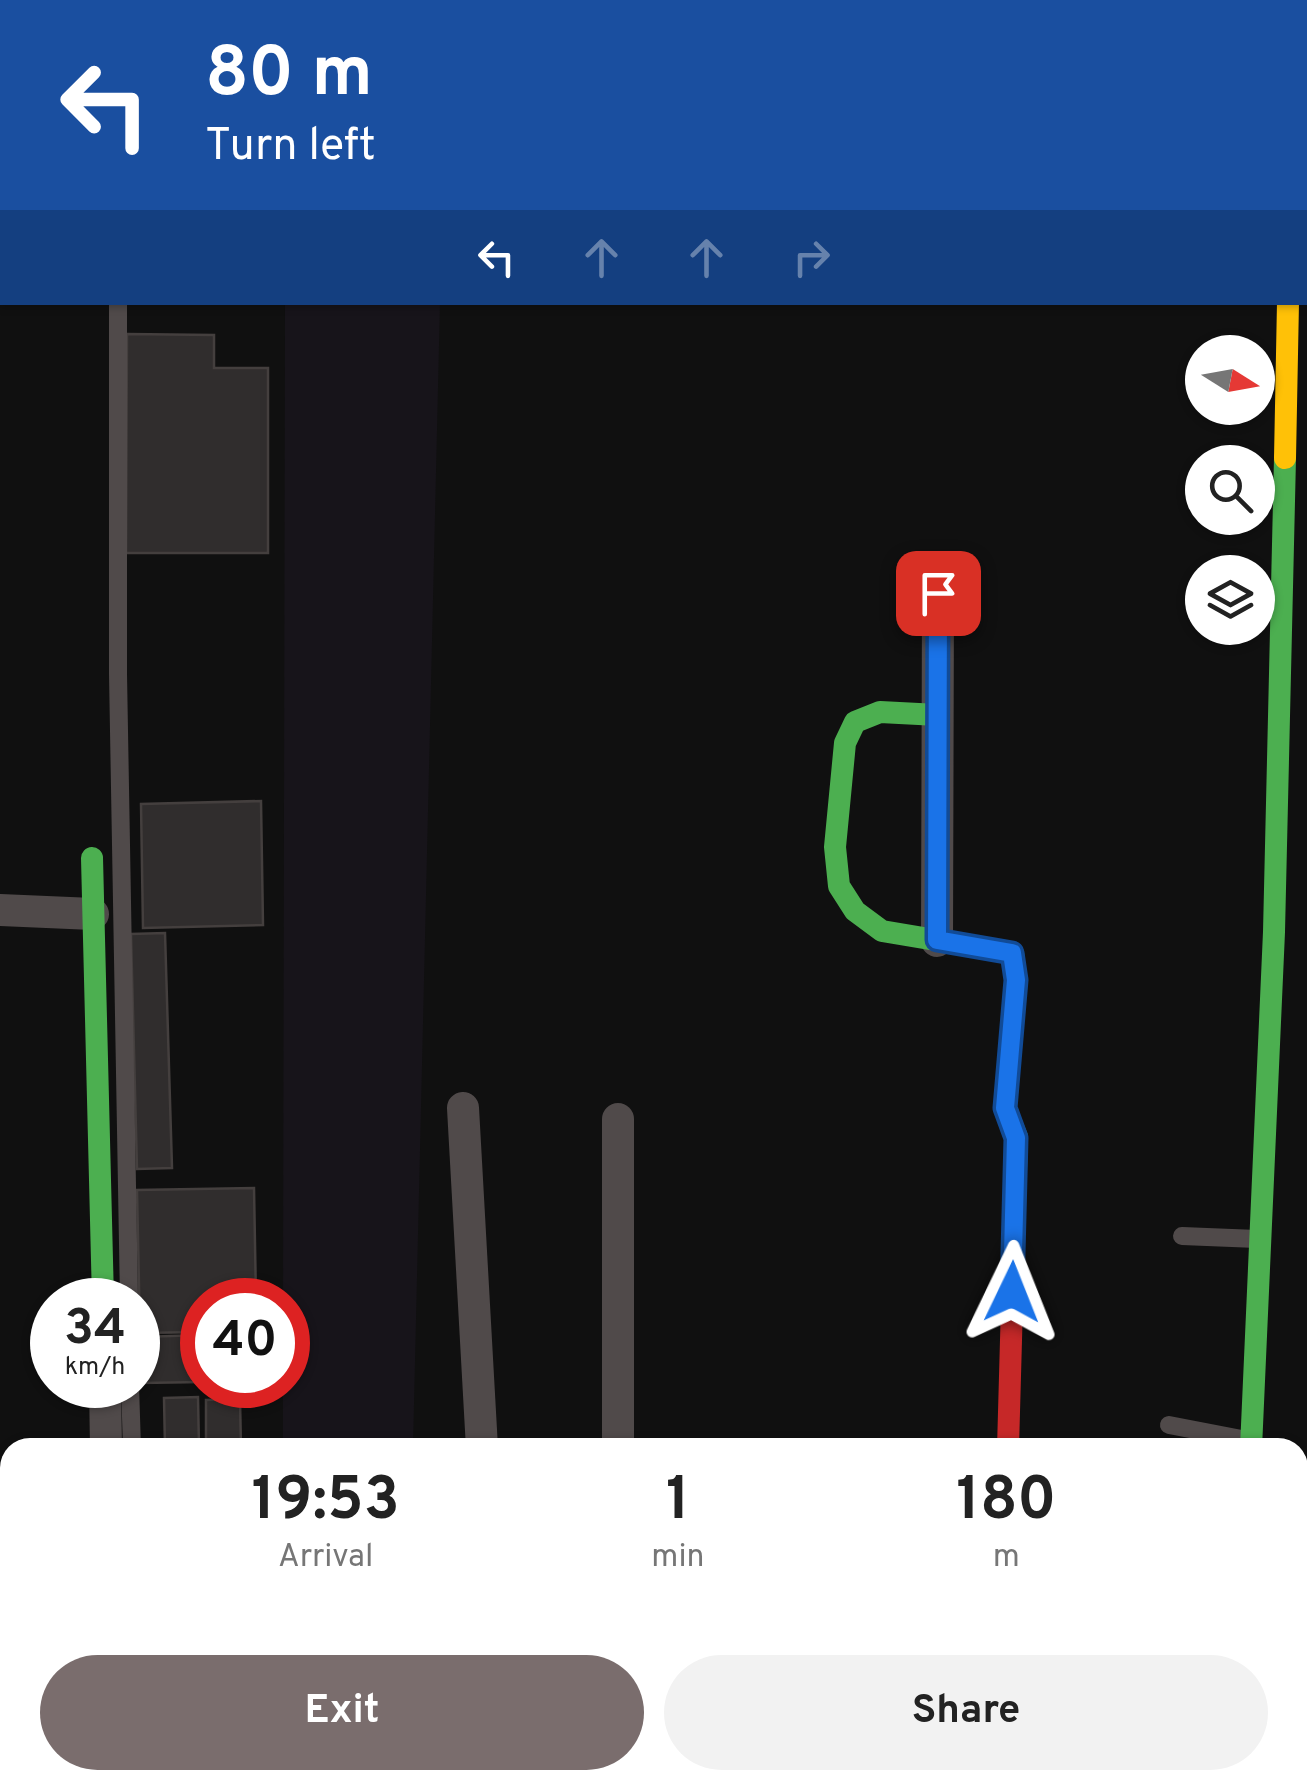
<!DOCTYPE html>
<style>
:root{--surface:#fff;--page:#f2f2f2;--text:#222;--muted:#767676;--accent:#7a6d6d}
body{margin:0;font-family:Overpass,sans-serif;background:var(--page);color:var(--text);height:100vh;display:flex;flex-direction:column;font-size:38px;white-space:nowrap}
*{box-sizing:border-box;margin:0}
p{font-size:32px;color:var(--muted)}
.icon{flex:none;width:55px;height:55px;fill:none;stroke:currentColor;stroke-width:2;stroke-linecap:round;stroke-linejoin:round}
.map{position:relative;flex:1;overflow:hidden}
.panel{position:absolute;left:0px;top:1438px;width:1308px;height:352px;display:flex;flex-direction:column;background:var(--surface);border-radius:30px 30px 0 0;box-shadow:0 2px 8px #0004}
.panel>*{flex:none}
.top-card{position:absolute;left:0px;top:0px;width:1308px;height:305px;box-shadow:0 2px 8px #0004;background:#1a4fa0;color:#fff;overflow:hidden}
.needle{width:65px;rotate:101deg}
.fabs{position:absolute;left:1185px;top:335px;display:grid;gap:20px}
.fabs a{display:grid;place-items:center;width:90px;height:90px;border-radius:50%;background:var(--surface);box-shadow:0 2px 8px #0004;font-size:50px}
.speed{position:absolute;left:30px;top:1278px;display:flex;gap:20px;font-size:50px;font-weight:700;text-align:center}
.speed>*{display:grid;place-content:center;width:130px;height:130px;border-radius:50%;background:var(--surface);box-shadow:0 2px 8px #0004;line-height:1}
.speed small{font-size:25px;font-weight:400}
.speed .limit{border:15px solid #d22;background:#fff;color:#111}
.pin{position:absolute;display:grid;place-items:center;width:85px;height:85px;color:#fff;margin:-42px;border-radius:20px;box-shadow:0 5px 15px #0006}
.me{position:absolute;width:110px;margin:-55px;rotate:2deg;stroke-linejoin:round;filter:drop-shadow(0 0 8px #0008)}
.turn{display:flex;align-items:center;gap:35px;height:210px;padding:0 40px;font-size:45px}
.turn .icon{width:130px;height:130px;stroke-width:2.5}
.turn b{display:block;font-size:70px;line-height:85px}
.lanes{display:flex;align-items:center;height:95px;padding:0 40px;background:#0003;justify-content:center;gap:50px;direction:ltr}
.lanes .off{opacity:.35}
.eta{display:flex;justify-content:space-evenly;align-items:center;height:170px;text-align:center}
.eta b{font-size:60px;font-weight:700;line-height:70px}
.button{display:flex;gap:20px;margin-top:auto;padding:20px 40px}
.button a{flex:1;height:115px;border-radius:60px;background:var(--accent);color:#fff;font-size:40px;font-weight:700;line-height:115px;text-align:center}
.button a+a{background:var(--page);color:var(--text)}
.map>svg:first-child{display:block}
.green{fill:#17141a}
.building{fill:#302d2d;stroke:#443f3e;stroke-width:2.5}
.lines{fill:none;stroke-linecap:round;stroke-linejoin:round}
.lane{stroke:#504a4a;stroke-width:18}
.street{stroke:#504a4a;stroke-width:32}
.fast{stroke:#4caf50;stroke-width:22}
.slow{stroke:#ffc107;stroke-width:22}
.jam{stroke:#c62828;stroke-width:22}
.route-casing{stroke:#114b97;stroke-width:25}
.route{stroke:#1a73e8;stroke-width:18}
</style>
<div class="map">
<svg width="1307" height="1789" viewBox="0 0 1307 1789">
<rect width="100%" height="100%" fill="#101010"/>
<polygon class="green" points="285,303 440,303 413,1447 283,1447 283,1385 288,1385 288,1300 283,1300"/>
<g class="building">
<polygon points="127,334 214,335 214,368 268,368 268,553 126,553"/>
<polygon points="261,801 263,925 143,928 141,804"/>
<polygon points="165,933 172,1168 137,1169 131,934"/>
<polygon points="254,1188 256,1300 202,1300 202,1332 140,1333 137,1190"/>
<polygon points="202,1335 202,1382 141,1383 140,1337"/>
<polygon points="198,1397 199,1448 165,1448 164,1398"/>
<polygon points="240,1399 241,1448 206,1448 206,1400"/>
</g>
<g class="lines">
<g class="lane">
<polyline points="118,302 118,674 129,1300"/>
<polyline points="1182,1236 1257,1239"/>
<polyline points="130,1385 132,1448"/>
<polyline points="1169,1425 1252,1441"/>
<polyline points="95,1789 96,1780"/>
<polyline points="300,1789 301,1780"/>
<polyline points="718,1789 720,1780"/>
<polyline points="1006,1789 1006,1780"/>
</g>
<g class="street">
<polyline points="0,910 93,914"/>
<polyline points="937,941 938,593"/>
<polyline points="463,1108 482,1448"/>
<polyline points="105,1385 106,1448"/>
<polyline points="618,1448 618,1119"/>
<polyline points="1249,1780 1249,1789"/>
<polyline points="986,1789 986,1780"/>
</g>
<g class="fast">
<polyline points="938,715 880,712 855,722 845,743 835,847 839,886 855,911 882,931 1013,953 1016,980 1005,1108 1017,1137 1014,1232"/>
<polyline points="92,858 103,1300"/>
<polyline points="1251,1448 1274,932 1285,458"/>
<polyline points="0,1740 10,1740"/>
<polyline points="1035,1780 1118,1789"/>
</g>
<polyline class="slow" points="1285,458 1288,302"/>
<polyline class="jam" points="1008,1448 1014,1232"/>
</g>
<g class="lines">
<defs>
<polyline id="route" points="938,593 937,940 1012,953 1016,980 1005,1108 1016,1138 1012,1292"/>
</defs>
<use href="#route" class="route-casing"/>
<use href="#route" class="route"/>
</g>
</svg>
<div class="fabs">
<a><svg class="needle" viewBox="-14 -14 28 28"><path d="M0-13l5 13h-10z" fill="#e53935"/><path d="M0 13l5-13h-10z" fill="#767676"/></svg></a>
<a><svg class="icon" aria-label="search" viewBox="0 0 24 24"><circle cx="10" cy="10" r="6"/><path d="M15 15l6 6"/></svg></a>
<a><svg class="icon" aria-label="layers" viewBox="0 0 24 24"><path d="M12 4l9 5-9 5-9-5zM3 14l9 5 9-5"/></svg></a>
</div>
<div class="speed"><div>34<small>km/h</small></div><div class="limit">40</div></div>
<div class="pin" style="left:938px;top:593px;background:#d93025"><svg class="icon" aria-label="arrive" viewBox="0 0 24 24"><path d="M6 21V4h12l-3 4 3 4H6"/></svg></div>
<svg class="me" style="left:1012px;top:1292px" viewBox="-20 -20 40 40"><path d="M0-17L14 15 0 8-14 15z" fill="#1a73e8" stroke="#fff" stroke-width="4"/></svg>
<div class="top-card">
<div class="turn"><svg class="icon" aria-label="left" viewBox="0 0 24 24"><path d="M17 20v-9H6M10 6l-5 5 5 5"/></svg><div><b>80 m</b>Turn left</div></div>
<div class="lanes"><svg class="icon" aria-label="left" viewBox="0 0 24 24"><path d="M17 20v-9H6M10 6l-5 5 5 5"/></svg><svg class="icon off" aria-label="ahead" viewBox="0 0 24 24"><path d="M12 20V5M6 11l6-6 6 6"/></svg><svg class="icon off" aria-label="ahead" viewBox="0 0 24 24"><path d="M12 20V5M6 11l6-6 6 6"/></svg><svg class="icon off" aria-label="right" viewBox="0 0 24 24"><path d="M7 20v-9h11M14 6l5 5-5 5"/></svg></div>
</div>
<section class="panel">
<div class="eta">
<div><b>19:53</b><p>Arrival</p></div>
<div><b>1</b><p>min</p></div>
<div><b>180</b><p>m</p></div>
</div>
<div class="button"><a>Exit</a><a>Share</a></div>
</section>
</div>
